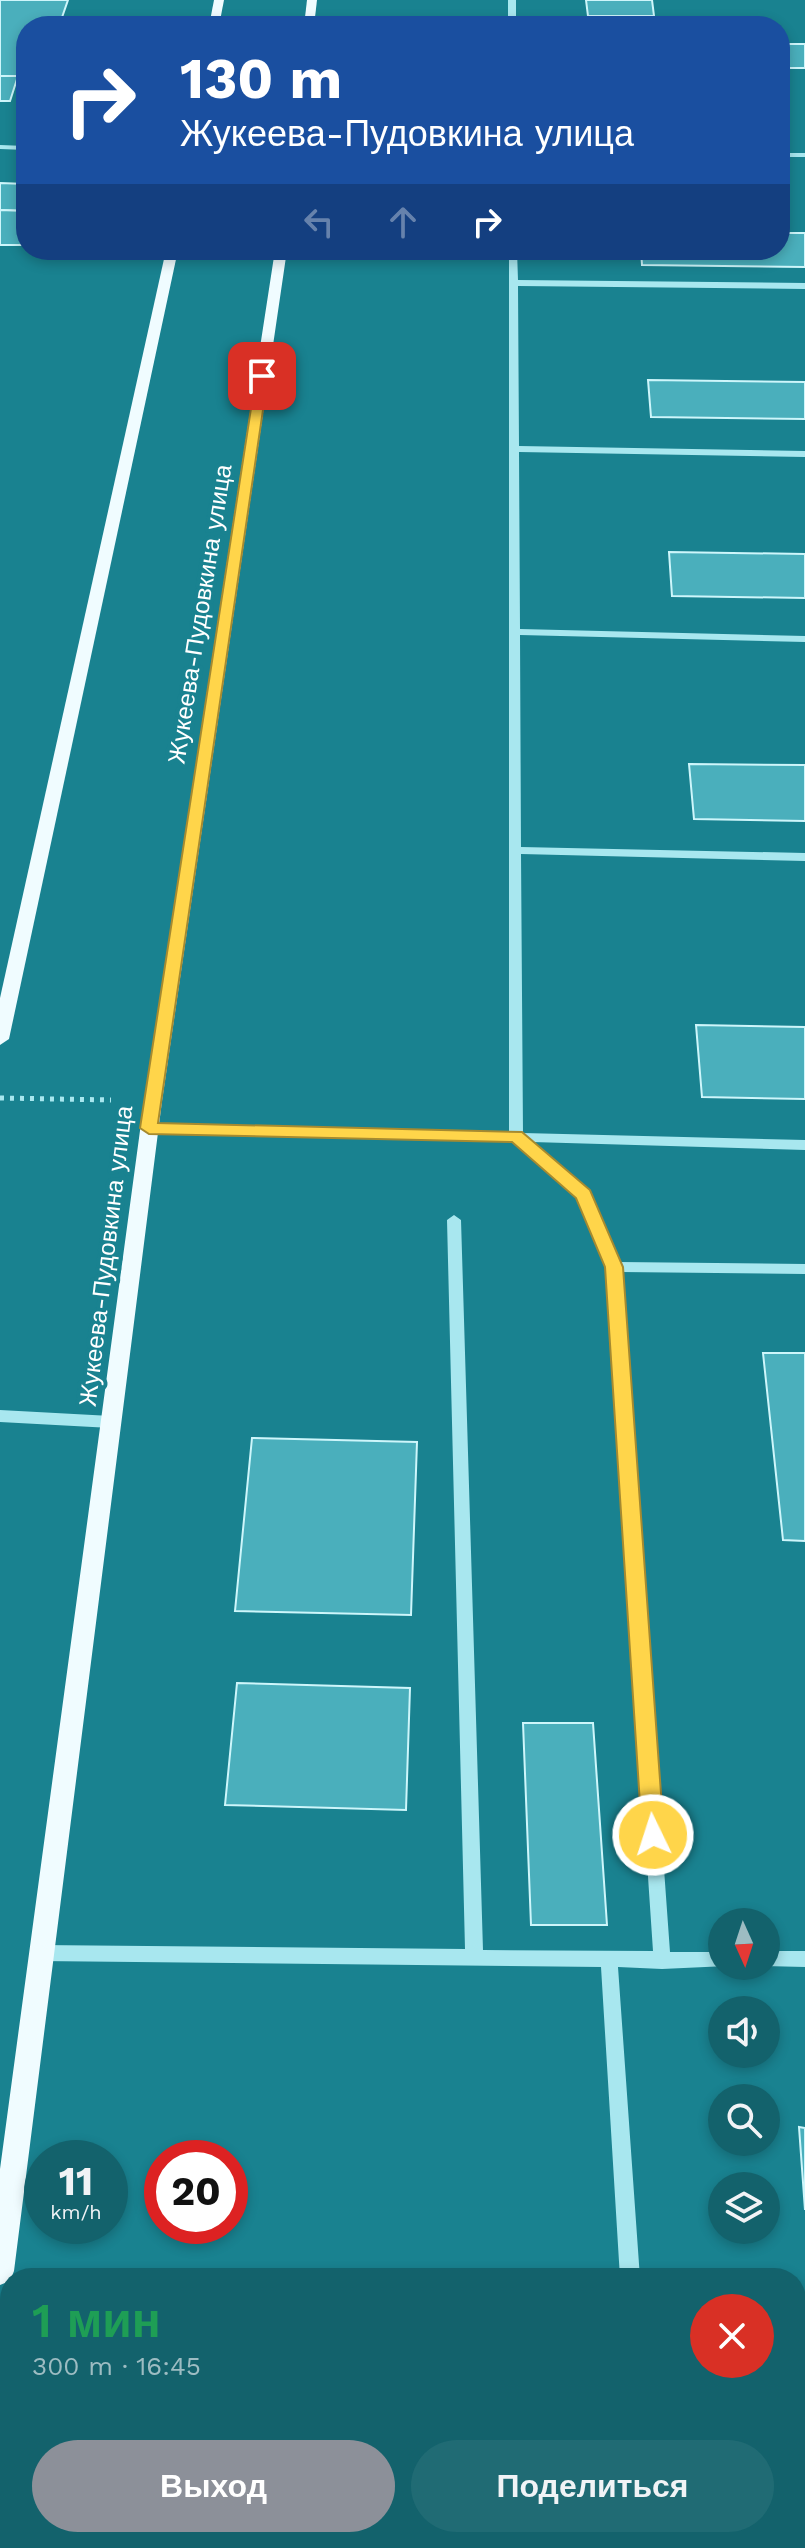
<!DOCTYPE html>
<html lang="ru">
<meta charset="utf-8">
<style>
:root{--surface:#13626c;--page:#206b74;--text:#f1f3f6;--muted:#9dbcc2;--accent:#8c9099}
body{margin:0;font-family:"Work Sans",sans-serif;background:var(--page);color:var(--text);height:100vh;display:flex;flex-direction:column;font-size:30px;white-space:nowrap}
*{box-sizing:border-box;margin:0}
p{font-size:26px;color:var(--muted)}
.icon{flex:none;width:44px;height:44px;fill:none;stroke:currentColor;stroke-width:2;stroke-linecap:round;stroke-linejoin:round}
.map{position:relative;flex:1;overflow:hidden}
.details{position:absolute;left:0px;top:2268px;width:806px;height:280px;display:flex;flex-direction:column;background:var(--surface);border-radius:32px 32px 0 0;box-shadow:0 4px 12px #0003}
.details>*{flex:none}
.top-card{position:absolute;left:16px;top:16px;width:774px;height:244px;border-radius:32px;box-shadow:0 4px 12px #0003;background:#1a4fa0;color:#fff;overflow:hidden}
.needle{width:52px;rotate:177deg}
.tools{position:absolute;left:708px;top:1908px;display:grid;gap:16px}
.tools a{display:grid;place-items:center;width:72px;height:72px;border-radius:50%;background:var(--surface);box-shadow:0 4px 12px #0003;font-size:40px}
.speed{position:absolute;left:24px;top:2140px;display:flex;gap:16px;font-size:40px;font-weight:700;text-align:center}
.speed>*{display:grid;place-content:center;width:104px;height:104px;border-radius:50%;background:var(--surface);box-shadow:0 4px 12px #0003;line-height:1}
.speed small{font-size:20px;font-weight:400}
.speed .limit{border:12px solid #d22;background:#fff;color:#111}
.pin{position:absolute;display:grid;place-items:center;width:68px;height:68px;color:#fff;margin:-34px;border-radius:16px;box-shadow:0 4px 12px #0006}
.me{position:absolute;width:88px;margin:-44px;rotate:356deg;stroke-linejoin:round;filter:drop-shadow(0 0 6px #0008)}
.turn{display:flex;align-items:center;gap:28px;height:168px;padding:0 32px;font-size:36px}
.turn .icon{width:104px;height:104px;stroke-width:2.5}
.turn b{display:block;font-size:56px;line-height:68px}
.lanes{display:flex;align-items:center;height:76px;padding:0 32px;background:#0003;justify-content:center;gap:40px;direction:ltr}
.lanes .off{opacity:.35}
.round{display:grid;place-items:center;flex:none;width:84px;height:84px;border-radius:42px;background:var(--page)}
.summary{display:flex;align-items:center;justify-content:space-between;height:136px;padding:0 32px}
h1{font-size:48px;font-weight:600;line-height:60px;color:#1e9e55}
.cta{display:flex;gap:16px;margin-top:auto;padding:16px 32px}
.cta a{flex:1;height:92px;border-radius:48px;background:var(--accent);color:#fff;font-size:32px;font-weight:600;line-height:92px;text-align:center}
.cta a+a{background:var(--page);color:var(--text)}
.map>svg:first-child{display:block}
.building{fill:#4aafbc;stroke:#cef6fb;stroke-width:2}
.lines{fill:none;stroke-linecap:round;stroke-linejoin:round}
.path{stroke:#a8e7ef;stroke-width:5;stroke-dasharray:4 6;stroke-linecap:butt}
.minor{fill:#a8e7ef;fill-rule:evenodd}
.major{fill:#f0fcff;fill-rule:evenodd}
.route{fill:#ffd54a;stroke:#a68a30;stroke-width:2}
.labels{text-anchor:middle;dominant-baseline:central;stroke-width:8;stroke-linejoin:round;paint-order:stroke}
.street-label{font-size:24px;fill:#fff;stroke:#198290}
</style>
<div class="map">
<svg width="805" height="2548" viewBox="0 0 805 2548">
<rect width="100%" height="100%" fill="#198290"/>
<g class="building">
<polygon points="0,0 68,0 59,26 26,26 26,77 0,76"/>
<polygon points="586,0 652,0 654,16 588,16"/>
<rect x="780" y="44" width="25" height="24"/>
<polygon points="0,76 18,76 10,101 0,101"/>
<polygon points="0,183 26,184 26,211 0,210"/>
<polygon points="0,210 26,211 23,245 0,245"/>
<polygon points="780,233 805,233 805,267 642,265 641,250 780,250"/>
<polygon points="648,380 805,382 805,419 651,417"/>
<polygon points="669,552 805,554 805,598 672,596"/>
<polygon points="689,764 805,765 805,821 694,819"/>
<polygon points="696,1025 805,1027 805,1099 702,1097"/>
<polygon points="763,1353 805,1353 805,1541 783,1540"/>
<polygon points="252,1438 417,1442 411,1615 235,1611"/>
<polygon points="237,1683 410,1688 406,1810 225,1805"/>
<polygon points="523,1723 593,1723 607,1925 531,1925"/>
<polygon points="799,2127 805,2128 805,2210"/>
</g>
<g class="lines">
<polyline class="path" points="0,1098 111,1100"/>
<g class="minor">
<rect x="508" y="0" width="8" height="26"/>
<polygon points="0,145 26,146 26,150 0,149"/>
<rect x="780" y="153" width="25" height="4"/>
<polygon points="509,250 517,250 518,280 805,283 805,289 518,286 519,446 805,451 805,457 519,452 520,629 805,636 805,642 520,635 521,847 805,853 805,861 521,854 523,1133 805,1140 805,1150 532,1142 589,1192 619,1262 805,1264 805,1274 621,1272 670,1952 722,1952 722,1966 727,1966 662,1969 618,1967 640,2278 620,2278 601,1967 39,1961 33,1959 30,1953 33,1947 39,1945 465,1949 447,1220 454,1215 461,1220 483,1950 653,1951 607,1267 578,1198 515,1142 149,1133 142,1128 149,1123 509,1133"/>
<polygon points="0,1410 111,1416 116,1418 118,1422 116,1426 111,1428 0,1422"/>
<polygon points="766,1951 805,1951 805,1967 764,1966 766,1966"/>
<polygon points="805,2386 805,2406 796,2408 796,2388"/>
<rect x="631" y="2538" width="20" height="10"/>
</g>
<g class="major">
<polygon points="214,0 224,0 219,26 209,26"/>
<polygon points="307,0 317,0 314,26 304,26"/>
<polygon points="166,250 178,250 9,1039 0,1045 0,998"/>
<polygon points="275,250 287,250 162,1101 14,2271 10,2281 0,2285 0,2169 144,1101"/>
</g>
</g>
<polygon class="route" points="262,372 268,376 158,1123 522,1132 590,1190 623,1267 664,1835 661,1842 653,1844 645,1842 642,1835 605,1267 576,1198 512,1142 149,1134 140,1128 256,376"/>
<g class="labels">
<g class="street-label">
<text transform="translate(200 614) rotate(-81)">Жукеева-Пудовкина улица</text>
<text transform="translate(106 1256) rotate(-83)">Жукеева-Пудовкина улица</text>
</g>
</g>
</svg>
<div class="tools">
<a><svg class="needle" viewBox="-14 -14 28 28"><path d="M0-13l5 13h-10z" fill="#e53935"/><path d="M0 13l5-13h-10z" fill="#9dbcc2"/></svg></a>
<a><svg class="icon" aria-label="sound" viewBox="0 0 24 24"><path d="M4 9h4l5-4v14l-5-4H4zM17 9q2 3 0 6"/></svg></a>
<a><svg class="icon" aria-label="search" viewBox="0 0 24 24"><circle cx="10" cy="10" r="6"/><path d="M15 15l6 6"/></svg></a>
<a><svg class="icon" aria-label="layers" viewBox="0 0 24 24"><path d="M12 4l9 5-9 5-9-5zM3 14l9 5 9-5"/></svg></a>
</div>
<div class="speed"><div>11<small>km/h</small></div><div class="limit">20</div></div>
<div class="pin" style="left:262px;top:376px;background:#d93025"><svg class="icon" aria-label="arrive" viewBox="0 0 24 24"><path d="M6 21V4h12l-3 4 3 4H6"/></svg></div>
<svg class="me" style="left:653px;top:1835px" viewBox="-20 -20 40 40"><circle r="17" fill="#ffd54a" stroke="#fff" stroke-width="3"/><path d="M0-11L8 9 0 5-8 9z" fill="#fff"/></svg>
<div class="top-card">
<div class="turn"><svg class="icon" aria-label="right" viewBox="0 0 24 24"><path d="M7 20v-9h11M14 6l5 5-5 5"/></svg><div><b>130 m</b>Жукеева-Пудовкина улица</div></div>
<div class="lanes"><svg class="icon off" aria-label="left" viewBox="0 0 24 24"><path d="M17 20v-9H6M10 6l-5 5 5 5"/></svg><svg class="icon off" aria-label="ahead" viewBox="0 0 24 24"><path d="M12 20V5M6 11l6-6 6 6"/></svg><svg class="icon" aria-label="right" viewBox="0 0 24 24"><path d="M7 20v-9h11M14 6l5 5-5 5"/></svg></div>
</div>
<section class="details">
<div class="summary"><div><h1>1 мин</h1><p>300 m · 16:45</p></div><a class="round" style="background:#d93025;color:#fff"><svg class="icon" aria-label="close" viewBox="0 0 24 24"><path d="M6 6l12 12M18 6L6 18"/></svg></a></div>
<div class="cta"><a>Выход</a><a>Поделиться</a></div>
</section>
</div>
